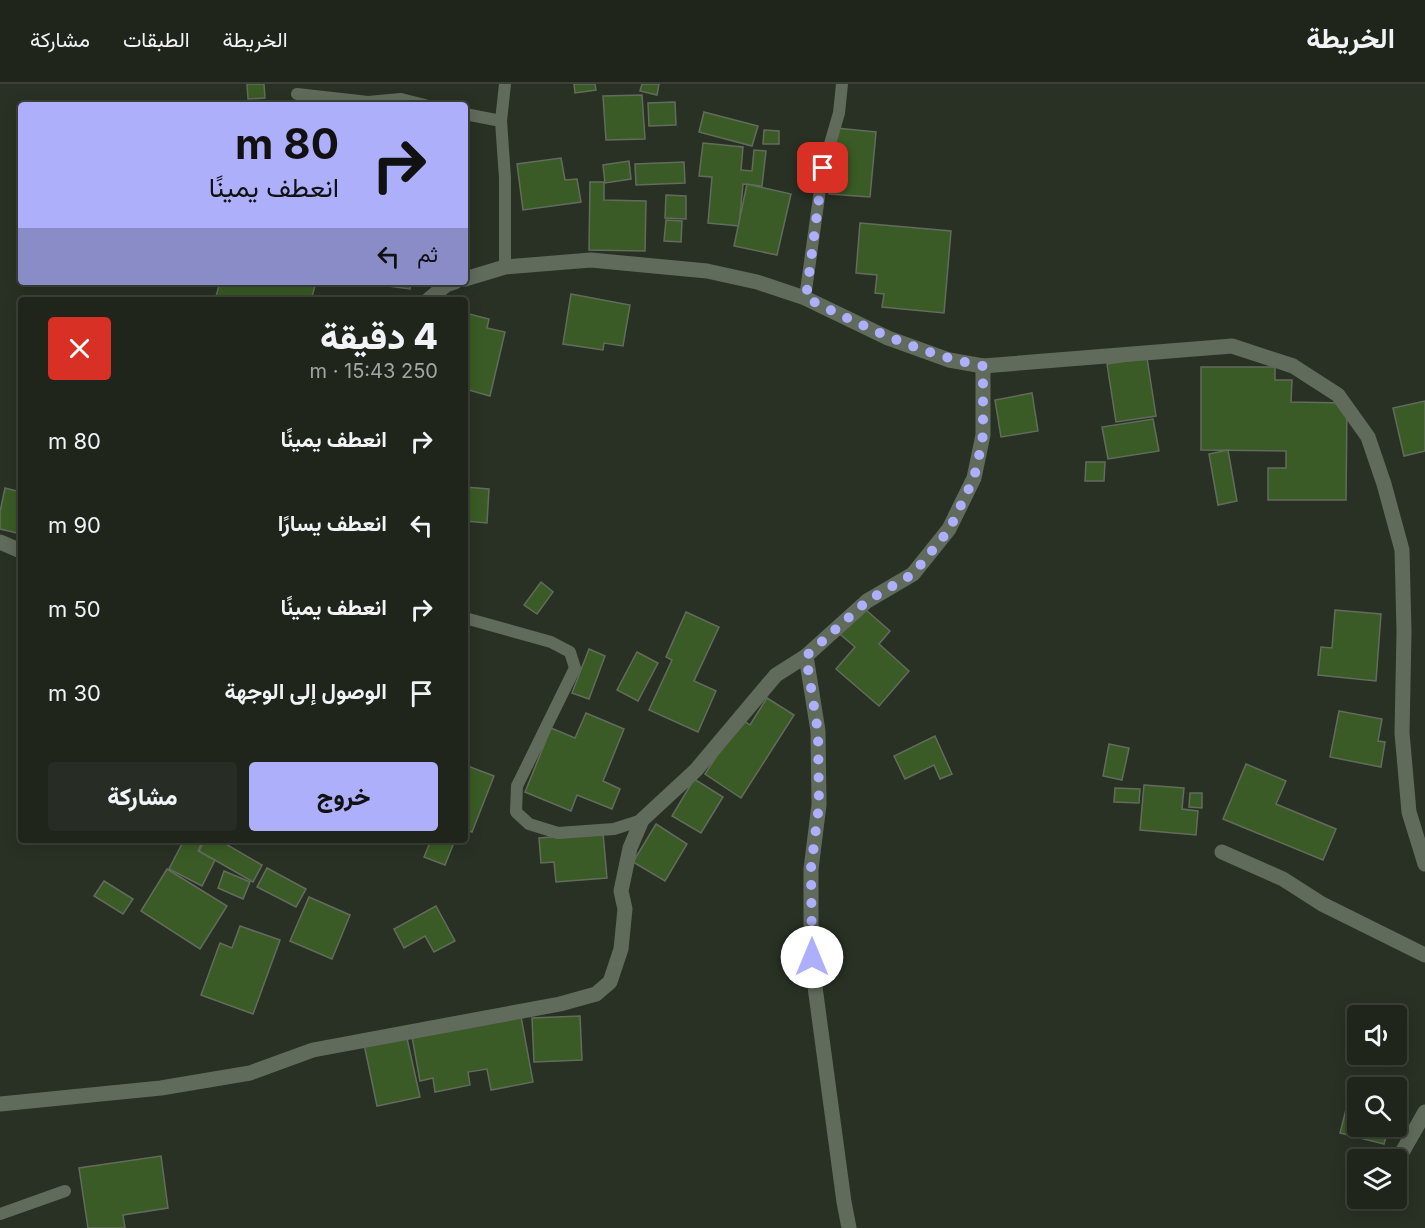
<!DOCTYPE html>
<html lang="ar">
<meta charset="utf-8">
<style>
:root{--surface:#1f251b;--page:#272d24;--text:#f1f3f6;--muted:#a1a5a3;--line:#3c423a;--accent:#adaffb}
body{margin:0;font-family:Inter,Vazirmatn,sans-serif;background:var(--page);color:var(--text);direction:rtl;height:100vh;display:flex;flex-direction:column;font-size:22px;white-space:nowrap}
*{box-sizing:border-box;margin:0}
p{font-size:20px;color:var(--muted)}
.icon{flex:none;width:33px;height:33px;fill:none;stroke:currentColor;stroke-width:2;stroke-linecap:round;stroke-linejoin:round}
.map{position:relative;flex:1;overflow:hidden;direction:ltr}
.side{position:absolute;left:18px;top:213px;width:450px;height:546px;display:flex;flex-direction:column;background:var(--surface);border-radius:6px;box-shadow:0 3px 15px #0003,0 0 0 2px var(--line);direction:rtl}
.side>*{flex:none}
.hud{position:absolute;left:18px;top:18px;width:450px;height:183px;border-radius:6px;box-shadow:0 3px 15px #0003,0 0 0 2px var(--line);direction:rtl;background:#adaffb;color:#111;overflow:hidden}
.controls{position:absolute;left:1347px;top:921px;display:grid;gap:12px}
.controls a{display:grid;place-items:center;width:60px;height:60px;border-radius:6px;background:var(--surface);box-shadow:0 3px 15px #0003,0 0 0 2px var(--line);font-size:30px}
.pin{position:absolute;display:grid;place-items:center;width:51px;height:51px;color:#fff;margin:-26px;border-radius:12px;box-shadow:0 3px 9px #0006}
.me{position:absolute;width:66px;margin:-33px;rotate:0deg;stroke-linejoin:round;filter:drop-shadow(0 0 4px #0008)}
.turn{display:flex;align-items:center;gap:21px;height:126px;padding:0 30px;font-size:27px}
.turn .icon{width:78px;height:78px;stroke-width:2.5}
.turn b{display:block;font-size:42px;line-height:51px}
.then{display:flex;align-items:center;height:57px;padding:0 30px;background:#0003;gap:12px;font-size:22px}
.round{display:grid;place-items:center;flex:none;width:63px;height:63px;border-radius:6px;background:var(--page)}
.headline{display:flex;align-items:center;justify-content:space-between;height:102px;padding:0 30px}
h1{font-size:36px;font-weight:800;line-height:45px}
.cta{display:flex;gap:12px;margin-top:auto;padding:12px 30px}
.cta a{flex:1;height:69px;border-radius:6px;background:var(--accent);color:#111;font-size:24px;font-weight:800;line-height:69px;text-align:center}
.cta a+a{background:var(--page);color:var(--text)}
ul{padding:0;list-style:none}
li{display:flex;align-items:center;gap:18px;height:84px;padding:0 30px}
li div{flex:1}
li b{display:block;font-size:22px}
li em{font-style:normal}
header{display:flex;align-items:center;gap:36px;box-sizing:border-box;height:84px;padding:0 30px;background:var(--surface);border-bottom:2px solid var(--line)}
header strong{font-size:28px}
nav{display:flex;gap:33px;margin-inline-start:auto;font-size:21px}
.map>svg:first-child{display:block}
.building{fill:#3a5b25;stroke:#626c5d;stroke-width:1.5}
.lines{fill:none;stroke-linecap:round;stroke-linejoin:round}
.lane{stroke:#616b5c;stroke-width:12}
.street{stroke:#616b5c;stroke-width:15}
.route{stroke:#adaffb;stroke-width:10;stroke-dasharray:0 18}
</style>
<header>
<strong>الخريطة</strong>
<nav><a>الخريطة</a><a>الطبقات</a><a>مشاركة</a></nav>
</header>
<div class="map">
<svg width="1425" height="1144" viewBox="0 0 1425 1144">
<rect width="100%" height="100%" fill="#293124"/>
<g class="building">
<polygon points="247,0 264,0 265,14 248,15"/>
<polygon points="574,0 595,0 596,6 575,9"/>
<polygon points="642,0 659,0 657,11 640,7"/>
<polygon points="642,11 645,55 606,56 603,12"/>
<polygon points="675,18 676,41 649,42 648,19"/>
<polygon points="704,28 758,42 752,62 699,48"/>
<polygon points="836,44 876,48 870,113 829,110 833,60"/>
<polygon points="764,46 779,47 779,60 763,60"/>
<polygon points="703,59 743,63 741,86 752,87 754,66 766,67 762,102 743,100 739,142 708,139 712,93 699,92"/>
<polygon points="561,74 565,96 577,95 581,118 523,126 517,80"/>
<polygon points="629,77 631,95 605,99 603,81"/>
<polygon points="684,78 685,99 636,101 635,80"/>
<polygon points="590,98 604,98 604,116 646,117 645,167 589,166"/>
<polygon points="747,100 791,110 777,171 734,162"/>
<polygon points="666,111 686,112 686,135 665,134"/>
<polygon points="666,136 682,137 681,158 664,157"/>
<polygon points="860,139 951,147 944,229 882,223 884,210 875,209 877,191 856,189"/>
<polygon points="220,198 299,198 315,202 311,216 215,216"/>
<polygon points="358,198 411,198 410,205"/>
<polygon points="571,210 630,221 623,262 604,259 603,266 563,260"/>
<polygon points="465,229 489,235 487,244 505,248 490,312 465,305"/>
<polygon points="1147,274 1156,332 1116,338 1107,280"/>
<polygon points="1201,283 1275,283 1275,296 1292,296 1291,318 1347,319 1346,416 1268,416 1268,384 1286,384 1286,367 1201,366"/>
<polygon points="1032,309 1038,347 1001,353 995,316"/>
<polygon points="1425,317 1425,367 1404,372 1393,324"/>
<polygon points="1153,335 1159,367 1108,375 1102,343"/>
<polygon points="1228,366 1237,417 1218,421 1209,370"/>
<polygon points="1086,378 1105,378 1104,397 1085,397"/>
<polygon points="465,403 489,405 487,439 465,437"/>
<polygon points="5,404 21,408 21,450 0,445 0,428"/>
<polygon points="541,498 553,508 537,530 524,521"/>
<polygon points="858,519 890,547 879,560 909,587 879,622 836,585 855,563 835,546"/>
<polygon points="1335,526 1381,530 1376,597 1318,591 1321,563 1332,564"/>
<polygon points="686,528 719,543 694,597 716,607 698,648 649,626 672,576 666,573"/>
<polygon points="589,565 605,572 589,615 572,609"/>
<polygon points="637,568 658,579 638,617 617,606"/>
<polygon points="767,614 794,631 741,714 705,690 741,635 750,641"/>
<polygon points="1339,627 1382,635 1378,657 1385,658 1381,683 1330,673"/>
<polygon points="586,629 624,645 603,697 620,705 612,725 577,711 571,727 525,708 551,644 575,654"/>
<polygon points="935,652 952,690 940,695 934,681 905,695 894,672"/>
<polygon points="1109,660 1129,664 1122,696 1103,692"/>
<polygon points="1246,680 1286,697 1276,720 1336,745 1323,776 1223,735"/>
<polygon points="465,681 494,692 472,748 465,746"/>
<polygon points="694,695 723,713 701,749 672,732"/>
<polygon points="1144,701 1184,704 1182,725 1198,727 1196,751 1140,746"/>
<polygon points="1115,704 1140,705 1139,719 1114,718"/>
<polygon points="1190,709 1202,709 1202,724 1189,723"/>
<polygon points="656,740 687,760 665,797 633,778"/>
<polygon points="603,749 607,794 556,798 554,778 541,779 539,754"/>
<polygon points="184,756 203,756 198,767 215,776 202,802 169,785"/>
<polygon points="205,756 219,756 262,781 253,798 199,767"/>
<polygon points="431,756 455,756 445,781 424,773"/>
<polygon points="267,784 306,805 296,823 257,803"/>
<polygon points="167,785 227,822 200,865 141,827"/>
<polygon points="224,787 250,798 243,815 218,804"/>
<polygon points="104,797 133,815 123,830 94,812"/>
<polygon points="309,813 350,831 332,875 290,857"/>
<polygon points="436,822 455,857 434,868 425,852 404,864 394,845"/>
<polygon points="240,842 280,856 253,930 201,911 220,859 232,864"/>
<polygon points="520,927 533,998 491,1006 487,985 468,988 470,1001 435,1008 433,994 420,997 411,947"/>
<polygon points="580,932 582,976 534,978 532,934"/>
<polygon points="406,950 420,1013 377,1022 364,960"/>
<polygon points="1350,1010 1358,1012 1358,1042 1389,1042 1384,1060 1340,1049"/>
<polygon points="161,1072 168,1124 123,1131 125,1144 88,1144 79,1084"/>
</g>
<g class="lines">
<g class="lane">
<polyline points="297,10 368,18 401,15 425,21"/>
<polyline points="465,30 501,37"/>
<polyline points="505,183 505,94 501,37 505,0"/>
<polyline points="805,214 823,84 839,29 842,0"/>
<polyline points="465,534 551,558 570,568 575,584 517,702 516,728 529,740 558,749 614,745 642,736"/>
<polyline points="0,1130 65,1107"/>
</g>
<g class="street">
<polyline points="465,195 505,183 591,176 707,187 757,198 805,214 888,254 949,276 983,282 1232,262 1293,282 1338,311 1368,353 1384,400 1402,466 1404,548 1402,649 1409,728 1425,780"/>
<polyline points="428,216 446,201 455,198"/>
<polyline points="0,458 21,467"/>
<polyline points="806,572 818,647 819,721 811,785 811,873 844,1118 849,1144"/>
<polyline points="1222,768 1283,795 1322,820 1425,871"/>
<polyline points="0,1020 161,1004 250,989 313,966 560,920 596,910 610,898 621,865 625,825 621,807 630,764 642,736 696,686 776,591 806,572 867,517 913,490 949,445 974,394 983,351 983,282"/>
<polyline points="1396,1079 1425,1028"/>
</g>
</g>
<g class="lines">
<path class="route" d="M812 873 811 784 819 721 818 648 806 572 867 517 913 490 949 446 974 394 979 372 983 351V282C919 270 863 242 806 214L823 84"/>
</g>
</svg>
<div class="controls">
<a><svg class="icon" aria-label="sound" viewBox="0 0 24 24"><path d="M4 9h4l5-4v14l-5-4H4zM17 9q2 3 0 6"/></svg></a>
<a><svg class="icon" aria-label="search" viewBox="0 0 24 24"><circle cx="10" cy="10" r="6"/><path d="M15 15l6 6"/></svg></a>
<a><svg class="icon" aria-label="layers" viewBox="0 0 24 24"><path d="M12 4l9 5-9 5-9-5zM3 14l9 5 9-5"/></svg></a>
</div>
<div class="pin" style="left:823px;top:84px;background:#d93025"><svg class="icon" aria-label="arrive" viewBox="0 0 24 24"><path d="M6 21V4h12l-3 4 3 4H6"/></svg></div>
<svg class="me" style="left:812px;top:873px" viewBox="-20 -20 40 40"><circle r="19" fill="#fff"/><path d="M0-13L10 11 0 6-10 11z" fill="#adaffb"/></svg>
<div class="hud">
<div class="turn"><svg class="icon" aria-label="right" viewBox="0 0 24 24"><path d="M7 20v-9h11M14 6l5 5-5 5"/></svg><div><b>80 m</b>انعطف يمينًا</div></div>
<div class="then">ثم<svg class="icon" aria-label="left" viewBox="0 0 24 24"><path d="M17 20v-9H6M10 6l-5 5 5 5"/></svg></div>
</div>
<section class="side">
<div class="headline"><div><h1>4 دقيقة</h1><p>250 m · 15:43</p></div><a class="round" style="background:#d93025;color:#fff"><svg class="icon" aria-label="close" viewBox="0 0 24 24"><path d="M6 6l12 12M18 6L6 18"/></svg></a></div>
<ul>
<li><svg class="icon" aria-label="right" viewBox="0 0 24 24"><path d="M7 20v-9h11M14 6l5 5-5 5"/></svg><div><b>انعطف يمينًا</b></div><em>80 m</em></li>
<li><svg class="icon" aria-label="left" viewBox="0 0 24 24"><path d="M17 20v-9H6M10 6l-5 5 5 5"/></svg><div><b>انعطف يسارًا</b></div><em>90 m</em></li>
<li><svg class="icon" aria-label="right" viewBox="0 0 24 24"><path d="M7 20v-9h11M14 6l5 5-5 5"/></svg><div><b>انعطف يمينًا</b></div><em>50 m</em></li>
<li><svg class="icon" aria-label="arrive" viewBox="0 0 24 24"><path d="M6 21V4h12l-3 4 3 4H6"/></svg><div><b>الوصول إلى الوجهة</b></div><em>30 m</em></li>
</ul>
<div class="cta"><a>خروج</a><a>مشاركة</a></div>
</section>
</div>
